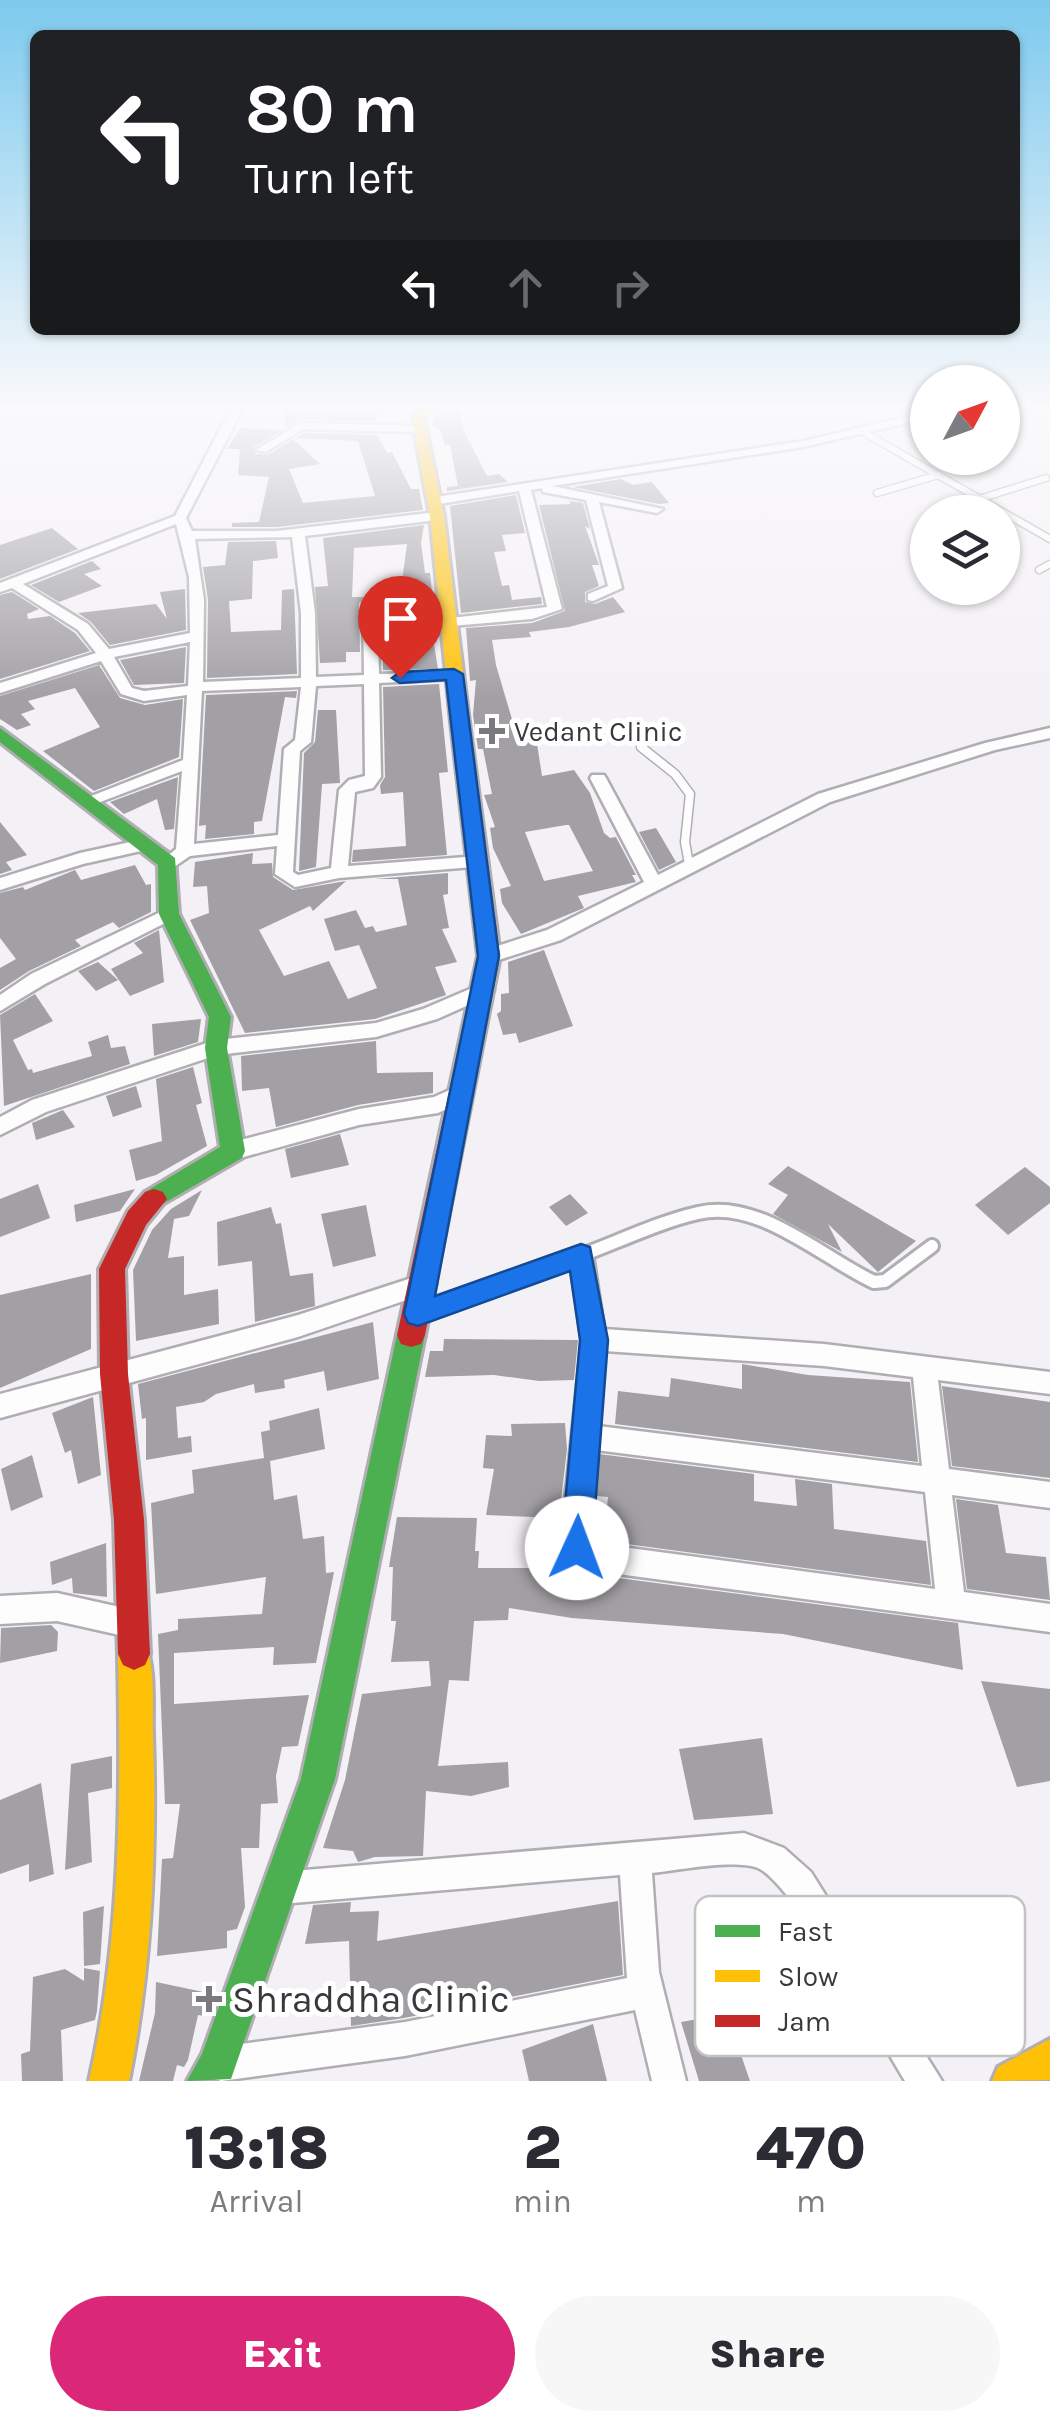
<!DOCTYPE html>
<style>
:root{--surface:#fff;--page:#f7f7f7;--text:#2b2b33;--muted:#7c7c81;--accent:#db2777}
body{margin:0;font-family:Karla,sans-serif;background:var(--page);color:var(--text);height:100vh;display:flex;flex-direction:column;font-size:38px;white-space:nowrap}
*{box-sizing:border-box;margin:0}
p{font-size:32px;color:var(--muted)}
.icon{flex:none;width:55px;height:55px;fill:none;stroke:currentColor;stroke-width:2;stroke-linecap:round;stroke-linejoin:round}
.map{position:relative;height:2081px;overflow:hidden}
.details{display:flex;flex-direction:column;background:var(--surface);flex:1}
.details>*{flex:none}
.banner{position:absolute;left:30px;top:30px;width:990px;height:305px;border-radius:15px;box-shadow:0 2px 8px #0004;background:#202124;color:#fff;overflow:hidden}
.needle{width:65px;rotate:49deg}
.tools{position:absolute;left:910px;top:365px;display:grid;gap:20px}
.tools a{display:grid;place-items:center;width:110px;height:110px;border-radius:50%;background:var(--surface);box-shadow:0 2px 8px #0004;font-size:50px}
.pin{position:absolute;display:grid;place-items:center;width:85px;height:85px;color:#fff;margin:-102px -42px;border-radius:50% 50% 50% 0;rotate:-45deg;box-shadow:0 0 10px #0007}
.pin .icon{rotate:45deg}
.me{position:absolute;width:110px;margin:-55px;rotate:2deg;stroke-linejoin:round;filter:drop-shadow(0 0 8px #0008)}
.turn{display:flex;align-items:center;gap:35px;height:210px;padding:0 50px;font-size:45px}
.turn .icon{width:130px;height:130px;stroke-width:2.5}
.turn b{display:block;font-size:70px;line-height:85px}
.lanes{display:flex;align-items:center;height:95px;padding:0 50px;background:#0003;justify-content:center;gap:50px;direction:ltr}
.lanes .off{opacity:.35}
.eta{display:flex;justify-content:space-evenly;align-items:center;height:170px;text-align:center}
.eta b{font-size:60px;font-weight:800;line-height:70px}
.action{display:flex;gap:20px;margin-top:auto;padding:20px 50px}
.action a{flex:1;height:115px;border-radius:60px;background:var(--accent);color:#fff;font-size:40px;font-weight:800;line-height:115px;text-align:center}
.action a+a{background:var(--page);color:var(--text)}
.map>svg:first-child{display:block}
.building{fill:#a2a0a4;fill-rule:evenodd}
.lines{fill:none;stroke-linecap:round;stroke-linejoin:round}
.lane-far2-casing{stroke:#b0aeb2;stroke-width:9}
.lane-far1-casing{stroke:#b0aeb2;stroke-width:11}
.lane-casing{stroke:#b0aeb2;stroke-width:18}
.street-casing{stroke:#b0aeb2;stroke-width:5}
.fast-casing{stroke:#b0aeb2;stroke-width:6}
.slow-casing{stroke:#b0aeb2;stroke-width:6}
.jam-casing{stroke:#b0aeb2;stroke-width:6}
.lane-far2{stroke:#fdfdfe;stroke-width:6}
.lane-far1{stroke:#fdfdfe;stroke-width:8}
.lane{stroke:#fdfdfe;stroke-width:12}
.street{fill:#fdfdfe;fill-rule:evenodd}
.fast{fill:#4caf50;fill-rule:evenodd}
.slow{fill:#ffc107;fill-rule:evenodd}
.jam{fill:#c62828;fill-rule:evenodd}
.route{fill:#1a73e8;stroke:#114b97;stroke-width:2.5}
.poi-dot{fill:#7c797c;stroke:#fff;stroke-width:4}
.labels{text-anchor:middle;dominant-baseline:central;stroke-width:10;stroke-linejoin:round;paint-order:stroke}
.far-poi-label{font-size:28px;fill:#3b383b;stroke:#fff;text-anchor:start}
.near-poi-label{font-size:38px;fill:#3b383b;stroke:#fff;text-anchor:start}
.key{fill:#fff;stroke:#c4c3c4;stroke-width:2.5}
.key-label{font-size:28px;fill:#3b383b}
</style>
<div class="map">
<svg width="1050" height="2081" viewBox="0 0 1050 2081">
<rect width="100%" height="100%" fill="#f4f1f6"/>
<g class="building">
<polygon points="285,410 350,410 378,413 375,421 301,419 285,428"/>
<polygon points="437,410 459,410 464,431 487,476 499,474 508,482 447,491 447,487 458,486 450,445 445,445 440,429 432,426"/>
<polygon points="240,428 283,430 254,447 255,454 268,455 293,439 320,464 289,469 303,503 375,496 358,441 295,438 304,433 377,435 387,453 392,452 411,489 419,489 423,510 277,527 232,527 232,523 259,522 269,477 238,475 240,449 227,449"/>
<polygon points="621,479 633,485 652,482 669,503 659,504 573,487"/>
<polygon points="516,495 525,533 502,535 506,551 494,552 502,586 509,585 512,600 541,597 542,604 461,613 450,506"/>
<path d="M569 501 583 503 590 529 585 526 599 565H592L599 586 585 592V602L595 604 613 597 625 612 569 627 529 632 531 637 492 640 496 665 514 726 534 724 542 776 574 770 590 793 604 833 610 838 616 837 636 875H632L636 882 578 896 584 908 521 934 502 903 500 889 511 886 493 848 490 828 495 827 484 795 492 794 483 749H478L473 715 476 680 470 681 466 628 532 623 565 611 539 505 571 504ZM566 825H569L593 871 544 881 525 832Z"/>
<polygon points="424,525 421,543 425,573 430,573 435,620 430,620 438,669 383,670 381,604 399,604 407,544 354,548 352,597 366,597 359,603 360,652 346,652 346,662 320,663 315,587 328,586 323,538"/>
<polygon points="52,528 78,549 0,579 0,545"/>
<polygon points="276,541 278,558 253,561 252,599 229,601 231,632 281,630 282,590 294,589 297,674 207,678 208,600 203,567 225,565 228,542"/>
<polygon points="92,561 101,569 84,574 102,586 59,602 31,585"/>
<polygon points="185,589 186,630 110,645 91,622 78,613 156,604 167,619 160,592"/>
<polygon points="12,592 39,609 27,614 28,619 50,616 75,633 90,651 0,679 0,595"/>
<polygon points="186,647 184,683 134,685 120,660"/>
<polygon points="99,665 120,698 145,705 183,699 179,757 94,791 43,751 100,727 75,688 28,701 35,709 21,714 31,725 17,730 0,719 0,696"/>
<polygon points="439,684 448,772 439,773 447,855 352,862 353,850 406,846 403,792 381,794 380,785 385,777 383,687"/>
<polygon points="297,691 296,698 285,697 262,821 254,822 254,834 205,839 206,825 199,826 206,695"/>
<polygon points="318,710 336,710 340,783 322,784 316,867 299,871 304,753 315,742"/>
<polygon points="178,777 174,829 165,830 157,799 124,814 110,802"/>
<polygon points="0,822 27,855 6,862 12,870 0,874"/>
<polygon points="656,828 676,862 659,870 639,832"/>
<polygon points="253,853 252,864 272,863 273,877 293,890 346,881 313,911 310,906 259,930 284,976 329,961 348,999 377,988 359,945 335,951 324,919 356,910 365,928 373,926 376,932 407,925 398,879 375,879 448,873 448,894 443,895 449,928 442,929 457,962 435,967 446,995 375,1019 245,1033 190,920 209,913 207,886 193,887 195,862"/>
<polygon points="135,865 146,885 151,884 151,912 119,928 113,922 75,940 81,946 29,971 0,990 0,968 16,959 0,938 0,893 23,887 25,890 75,870 81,880"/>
<polygon points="159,930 164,982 130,996 111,969 143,953 134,943"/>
<polygon points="544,950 573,1026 519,1043 516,1033 503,1035 497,1014 501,1011 501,994 509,993 508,962"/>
<polygon points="98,962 118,980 96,991 78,971"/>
<polygon points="35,994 53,1021 13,1040 28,1070 32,1069 33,1073 92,1056 88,1042 108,1035 111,1048 125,1046 130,1064 4,1106 0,1015"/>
<polygon points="201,1019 198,1042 154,1056 152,1024"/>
<polygon points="376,1041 377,1073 433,1072 433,1093 358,1105 276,1127 269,1088 242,1091 241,1056"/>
<polygon points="193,1067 202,1103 196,1105 207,1146 156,1175 136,1181 129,1150 162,1141 156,1079"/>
<polygon points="136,1086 142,1107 113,1117 106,1096"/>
<polygon points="63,1110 75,1127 36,1140 32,1123"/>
<polygon points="340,1134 349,1165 291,1178 285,1149"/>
<polygon points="788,1166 916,1241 878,1272 828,1224 842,1252 773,1214 788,1195 768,1184"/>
<polygon points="1025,1167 1050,1187 1050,1203 1008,1235 975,1205"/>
<polygon points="38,1184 50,1218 0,1237 0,1199"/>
<polygon points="135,1189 120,1211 76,1222 74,1205"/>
<polygon points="202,1190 189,1216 174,1219 168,1258 184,1256 184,1295 218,1289 219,1324 136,1341 133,1270 152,1230 171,1209"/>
<polygon points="570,1194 588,1213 566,1226 549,1207"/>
<polygon points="366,1205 376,1256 333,1267 321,1214"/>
<polygon points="271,1207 276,1224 281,1223 290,1276 313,1273 315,1306 255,1322 252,1261 218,1266 217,1222"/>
<polygon points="91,1274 91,1349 0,1388 0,1295"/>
<polygon points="373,1322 379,1379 327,1391 324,1371 284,1380 285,1388 255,1393 254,1384 216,1394 204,1402 176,1407 178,1438 191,1436 192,1452 146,1460 146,1418 142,1419 138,1384"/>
<polygon points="444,1339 578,1340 574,1380 539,1381 494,1375 425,1377 430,1351 443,1351"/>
<polygon points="742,1364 808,1375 910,1382 918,1462 615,1424 618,1391 669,1397 671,1378 742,1389"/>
<polygon points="942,1386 1050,1402 1050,1478 952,1466"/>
<polygon points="93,1397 101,1475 78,1484 71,1450 65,1453 52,1413"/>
<polygon points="319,1408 325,1449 270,1461 274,1500 297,1495 303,1539 324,1536 326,1573 334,1572 316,1663 273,1665 274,1647 174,1653 174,1704 309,1695 298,1746 282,1747 276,1776 278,1803 261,1804 259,1848 241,1848 245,1907 237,1929 227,1931 227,1948 157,1956 162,1859 173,1858 180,1804 165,1804 158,1634 178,1630 178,1619 262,1614 266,1577 156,1594 151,1503 194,1493 192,1470 264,1458 261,1432 270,1430 269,1421"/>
<polygon points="565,1423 567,1449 559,1518 486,1515 494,1469 483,1468 486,1435 512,1436 511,1424"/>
<polygon points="599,1454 754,1474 754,1501 797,1506 795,1479 832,1484 834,1529 926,1541 931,1585 604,1541 608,1497 596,1496"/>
<polygon points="32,1455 43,1497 11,1511 1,1469"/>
<polygon points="956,1499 998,1505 1006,1553 1046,1557 1050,1600 967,1589"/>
<polygon points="397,1517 477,1518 475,1551 479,1551 478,1568 577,1568 588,1574 958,1623 963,1670 783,1634 572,1618 509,1608 508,1620 474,1621 469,1681 449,1680 438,1766 508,1762 509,1787 471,1796 426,1791 423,1856 375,1857 358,1862 353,1851 323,1848 345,1780 362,1694 431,1686 429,1661 391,1662 396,1621 391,1621 393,1567 389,1567"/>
<polygon points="106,1543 107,1597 73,1593 72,1578 52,1585 50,1562"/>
<polygon points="51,1625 58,1632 57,1651 0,1663 1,1628"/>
<polygon points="981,1681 1050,1689 1050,1781 1017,1787"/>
<polygon points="762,1738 773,1814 694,1820 679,1749"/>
<polygon points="112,1756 112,1788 88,1793 92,1862 65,1870 71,1764"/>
<polygon points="41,1783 54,1874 29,1882 29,1864 0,1874 0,1800"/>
<polygon points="618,1901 623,1975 404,2018 351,2026 349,1941 305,1944 313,1905 351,1902 350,1912 379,1911 377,1941"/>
<polygon points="104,1906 100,1964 84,1966 83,1912"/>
<polygon points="84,1968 100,1971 97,2011 95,2020 61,2030 63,2081 22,2081 21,2054 30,2051 33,1977 65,1969 84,1981"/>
<polygon points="156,1982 213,1994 205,2016 198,2015 188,2060 184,2067 177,2065 173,2081 139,2081 155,2013"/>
<polygon points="727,2014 750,2081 699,2081 681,2022"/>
<polygon points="593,2024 607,2081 529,2081 522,2050"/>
</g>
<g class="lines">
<defs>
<g id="lane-far2">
<polyline points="863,432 1050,539"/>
<polyline points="877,493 938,475"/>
<polyline points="979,499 1046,478"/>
<polyline points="1039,570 1050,564"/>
</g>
<polyline id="lane-far1" points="641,747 675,774 690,794 685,842 689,864"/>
<path id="lane" d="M582 1255C620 1241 659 1222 698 1213 759 1198 822 1258 874 1282L885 1281 932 1246"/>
<g id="street">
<path d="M230 410H242L186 518 192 531H277L437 512 443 516 437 520 305 536 315 613 316 677 364 675 363 603 370 599 377 603 379 674 459 672V678L454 679 379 683 381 777 373 788 355 792 348 866 479 856 488 862 485 866 339 878 295 887 275 874 277 846 190 856 174 867H162L159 863 176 849 182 771 95 804 89 805 81 800 183 760 187 695 144 701 121 694 101 661 0 693V683L96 653 78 630 12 588 0 592V583L175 516ZM176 524 189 577 190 633 109 649 88 624 23 584ZM292 537 301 613V678L203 682 204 600 195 539ZM190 642 188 686 144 691 132 688 114 657ZM364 684 365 776 349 780 339 790 331 868 298 875 293 872 300 751 311 742 316 686ZM301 687 295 740 284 749 278 835 194 844 202 691Z"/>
<polygon points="928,412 928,418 803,447 552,486 663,509 657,513 599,502 622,588 593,601 588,600 588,594 608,586 586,500 543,492 542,488 531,490 562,609 532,619 451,626 444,622 451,618 547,607 519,491 433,505 429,504 429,498 803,441"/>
<polygon points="301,423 420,426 426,429 420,432 303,429 266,452 256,450"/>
<polygon points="1050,728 1050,738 995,750 830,802 561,940 489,963 480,956 482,951 547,930 644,882 590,778 592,775 604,775 606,778 658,875 818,794 985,743"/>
<polygon points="144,839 153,845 150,849 83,864 0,890 0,878 80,853"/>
<polygon points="169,908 175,910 178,914 175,918 45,984 0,1011 0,995 31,974"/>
<polygon points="484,983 491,985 494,990 491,995 437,1019 376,1037 217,1055 46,1112 0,1135 0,1117 32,1100 216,1040 376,1023 423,1009"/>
<polygon points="463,1084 470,1086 473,1092 470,1098 438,1113 359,1125 233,1160 225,1157 222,1151 225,1145 233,1142 359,1109 434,1097"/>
<path d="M581 1245 589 1248 593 1255 604 1329 824 1344 1050 1372V1394L938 1380 949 1469 1050 1482V1508L952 1495 964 1592 1050 1604V1632L588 1570 567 1559 561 1538 582 1339 571 1268 417 1325 409 1321 405 1314 409 1307ZM605 1351 824 1366 913 1377 922 1466 598 1426ZM596 1450 925 1492 935 1589 592 1543 589 1538Z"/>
<polygon points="424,1274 432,1277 436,1284 432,1291 424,1294 298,1337 0,1418 0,1394 298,1315"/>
<polygon points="57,1593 133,1610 143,1614 147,1624 143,1634 133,1638 57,1621 0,1624 0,1596"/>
<path d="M744 1833 784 1848 811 1872 942 2081H905C881 2042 792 1882 758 1868 733 1859 680 1870 652 1873L659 1972 686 2081H652L635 2010 405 2056 221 2081 207 2076 202 2064 207 2052 219 2047 405 2022 627 1978 620 1875 281 1904 270 1899 265 1888 270 1877 281 1872Z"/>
</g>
<g id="fast">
<polygon points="0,728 175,858 179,914 231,1017 227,1048 245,1151 242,1158 154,1209 145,1206 141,1199 145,1192 220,1147 205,1048 209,1017 159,914 158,865 0,742"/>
<polygon points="411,1323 421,1326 425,1335 335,1779 231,2079 187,2081 202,2054 301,1779 397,1335 401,1326"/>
</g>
<g id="slow">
<polygon points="418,410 431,410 424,418 444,516 469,722 460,727 451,722 430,516 412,418"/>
<path d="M134 1638 145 1643C156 1669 152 1706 153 1735 157 1852 152 1966 129 2081H89C121 1939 121 1798 118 1654L123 1643Z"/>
<polygon points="1050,2039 1050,2080 992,2081 998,2067"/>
</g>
<g id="jam">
<polygon points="460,717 469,722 500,956 425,1335 421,1344 411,1347 401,1344 397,1335 478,956 451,722"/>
<polygon points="154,1189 163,1192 167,1199 146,1225 125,1269 128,1374 144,1520 150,1654 145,1665 134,1670 123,1665 118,1654 114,1520 100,1374 99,1269 128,1211 145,1192"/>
</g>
</defs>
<use href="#lane-far2" class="lane-far2-casing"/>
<use href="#lane-far1" class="lane-far1-casing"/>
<use href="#lane" class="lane-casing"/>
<use href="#street" class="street-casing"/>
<use href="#fast" class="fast-casing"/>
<use href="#slow" class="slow-casing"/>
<use href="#jam" class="jam-casing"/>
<use href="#lane-far2" class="lane-far2"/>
<use href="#lane-far1" class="lane-far1"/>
<use href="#lane" class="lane"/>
<use href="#street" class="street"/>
<use href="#fast" class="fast"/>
<use href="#slow" class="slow"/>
<use href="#jam" class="jam"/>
</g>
<linearGradient id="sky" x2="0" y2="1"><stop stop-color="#7dcaee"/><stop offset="0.58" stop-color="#faf9fb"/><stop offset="1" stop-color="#faf9fb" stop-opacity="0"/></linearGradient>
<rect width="1050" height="701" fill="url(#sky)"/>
<polygon class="route" points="454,669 463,674 499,956 435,1296 581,1244 590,1247 608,1340 592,1548 588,1559 577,1564 566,1559 561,1548 580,1340 570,1271 418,1326 408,1323 404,1314 478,956 446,680 400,683 392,678 400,672"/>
<g class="poi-dot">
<path d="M487 716h10v10h10v10h-10v10h-10v-10h-10v-10h10z"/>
<path d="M204 1984h10v10h10v10h-10v10h-10v-10h-10v-10h10z"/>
</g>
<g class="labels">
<g class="far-poi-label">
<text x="514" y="731">Vedant Clinic</text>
</g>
<g class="near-poi-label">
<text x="232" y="1999">Shraddha Clinic</text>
</g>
</g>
<rect x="695" y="1896" width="330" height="160" rx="15" class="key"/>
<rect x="715" y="1925" width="45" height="12" fill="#4caf50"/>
<rect x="715" y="1970" width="45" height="12" fill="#ffc107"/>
<rect x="715" y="2015" width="45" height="12" fill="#c62828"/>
<g class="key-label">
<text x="778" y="1941">Fast</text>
<text x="778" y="1986">Slow</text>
<text x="778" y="2031">Jam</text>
</g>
</svg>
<div class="tools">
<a><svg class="needle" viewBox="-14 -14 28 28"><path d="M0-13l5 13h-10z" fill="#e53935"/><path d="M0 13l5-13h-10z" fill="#7c7c81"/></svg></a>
<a><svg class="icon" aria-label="layers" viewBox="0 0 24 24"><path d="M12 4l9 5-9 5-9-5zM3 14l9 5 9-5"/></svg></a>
</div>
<div class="pin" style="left:400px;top:678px;background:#d93025"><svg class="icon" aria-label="arrive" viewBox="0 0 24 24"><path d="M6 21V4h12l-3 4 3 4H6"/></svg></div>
<svg class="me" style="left:577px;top:1548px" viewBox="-20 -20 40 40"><circle r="19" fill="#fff"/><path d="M0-13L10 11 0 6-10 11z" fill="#1a73e8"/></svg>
<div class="banner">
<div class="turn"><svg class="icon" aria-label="left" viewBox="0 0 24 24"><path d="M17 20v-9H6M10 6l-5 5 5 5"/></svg><div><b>80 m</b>Turn left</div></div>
<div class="lanes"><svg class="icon" aria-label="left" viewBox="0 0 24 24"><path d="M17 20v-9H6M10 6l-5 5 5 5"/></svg><svg class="icon off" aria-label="ahead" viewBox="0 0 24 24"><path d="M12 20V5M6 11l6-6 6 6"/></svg><svg class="icon off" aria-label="right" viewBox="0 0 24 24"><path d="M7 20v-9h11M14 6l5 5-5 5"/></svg></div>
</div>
</div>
<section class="details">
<div class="eta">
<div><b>13:18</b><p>Arrival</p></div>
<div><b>2</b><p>min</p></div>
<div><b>470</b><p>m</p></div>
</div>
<div class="action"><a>Exit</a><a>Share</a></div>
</section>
